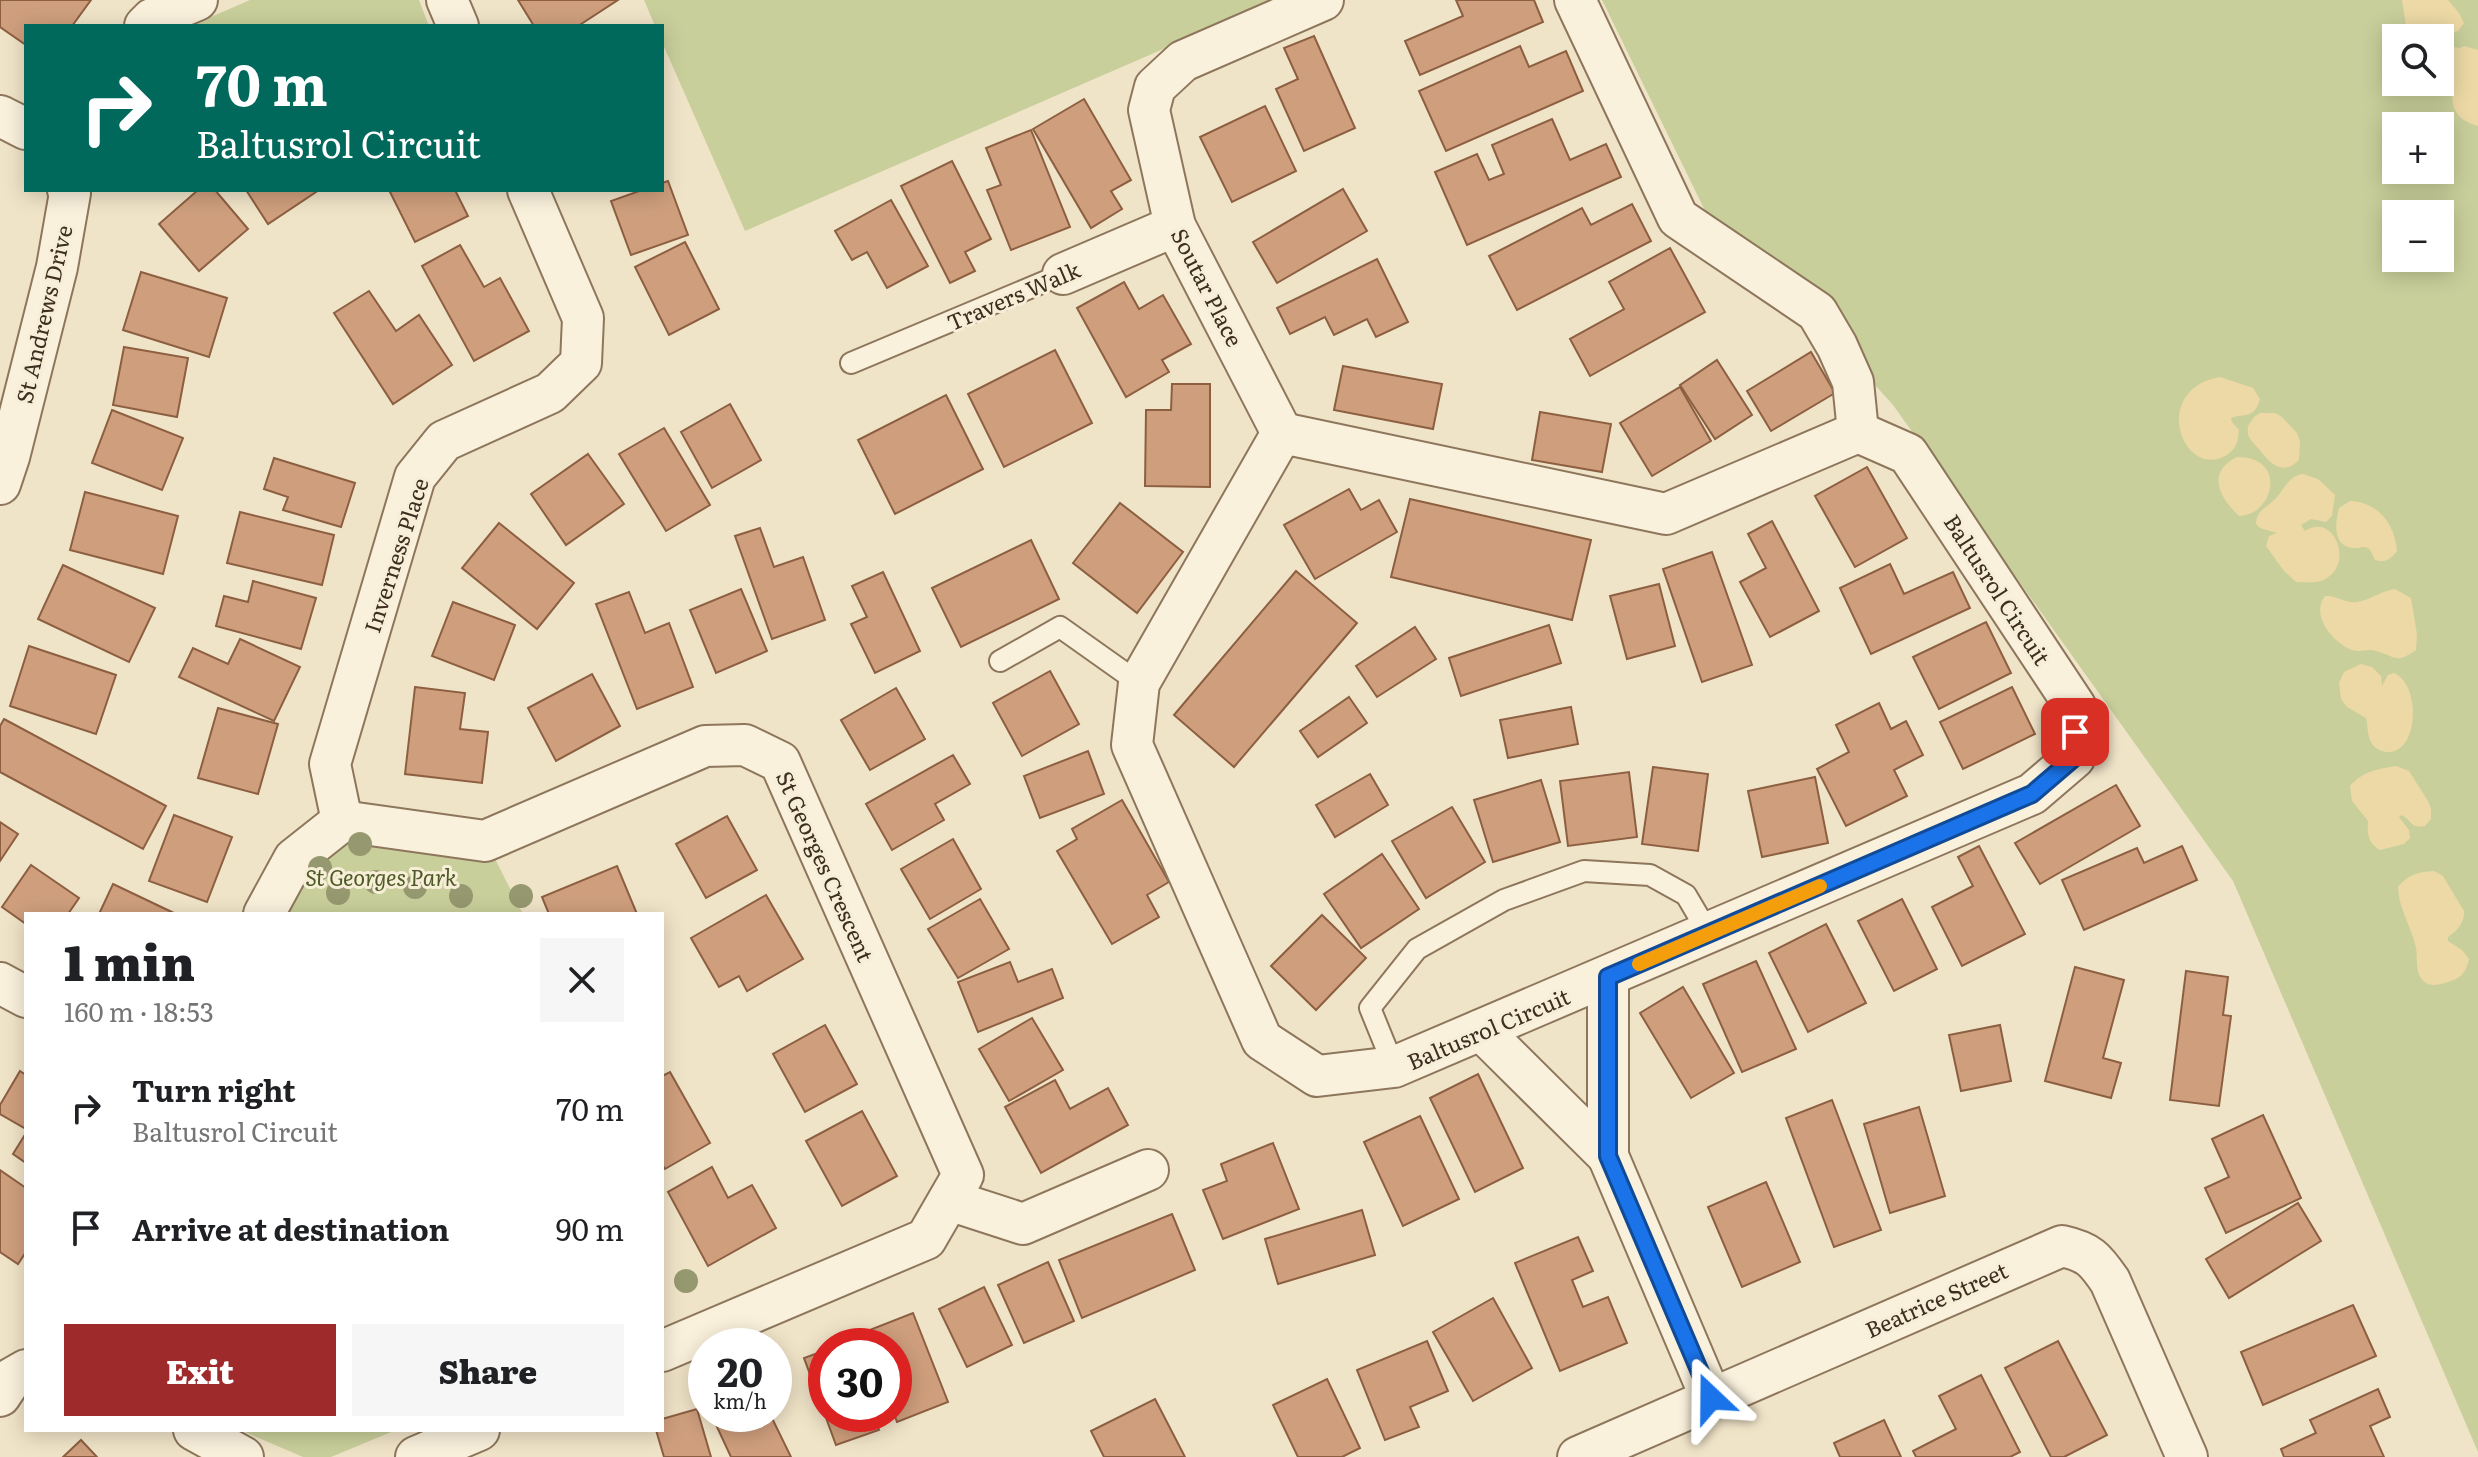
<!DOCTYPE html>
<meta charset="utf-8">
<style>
:root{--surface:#fff;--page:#f6f6f6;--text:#202124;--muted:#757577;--accent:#9e2a2b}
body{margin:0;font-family:Literata,serif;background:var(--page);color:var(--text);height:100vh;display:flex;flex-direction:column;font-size:30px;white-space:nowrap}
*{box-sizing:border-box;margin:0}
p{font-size:26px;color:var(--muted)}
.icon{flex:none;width:44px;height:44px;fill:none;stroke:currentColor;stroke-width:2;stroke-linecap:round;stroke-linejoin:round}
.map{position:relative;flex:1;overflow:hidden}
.side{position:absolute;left:24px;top:912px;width:640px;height:520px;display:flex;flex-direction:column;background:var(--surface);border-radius:0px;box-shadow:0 4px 20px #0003}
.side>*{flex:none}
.hud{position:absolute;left:24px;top:24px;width:640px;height:168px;border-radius:0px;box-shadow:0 4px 20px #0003;background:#00695c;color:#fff;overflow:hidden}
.tools{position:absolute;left:2382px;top:24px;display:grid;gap:16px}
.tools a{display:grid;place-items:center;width:72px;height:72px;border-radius:0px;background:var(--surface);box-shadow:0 4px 20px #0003;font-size:40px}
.speed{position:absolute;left:688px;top:1328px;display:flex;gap:16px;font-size:40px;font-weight:700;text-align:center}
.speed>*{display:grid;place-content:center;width:104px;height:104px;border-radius:50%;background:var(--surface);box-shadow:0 4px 20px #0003;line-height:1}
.speed small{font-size:20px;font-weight:400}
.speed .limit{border:12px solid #d22;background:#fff;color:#111}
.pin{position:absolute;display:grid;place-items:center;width:68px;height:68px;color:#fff;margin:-34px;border-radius:16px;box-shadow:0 4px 12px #0006}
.me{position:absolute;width:88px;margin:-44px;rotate:337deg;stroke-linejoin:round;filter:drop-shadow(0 0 6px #0008)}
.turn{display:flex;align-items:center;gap:28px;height:168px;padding:0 40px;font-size:36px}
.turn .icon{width:104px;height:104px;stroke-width:2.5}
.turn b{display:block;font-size:56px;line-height:68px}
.round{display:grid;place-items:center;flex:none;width:84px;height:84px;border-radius:0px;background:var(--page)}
.head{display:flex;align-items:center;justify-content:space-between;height:136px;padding:0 40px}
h1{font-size:48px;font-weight:800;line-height:60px}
.action{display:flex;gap:16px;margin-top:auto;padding:16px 40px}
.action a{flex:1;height:92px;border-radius:0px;background:var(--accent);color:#fff;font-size:32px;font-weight:800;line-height:92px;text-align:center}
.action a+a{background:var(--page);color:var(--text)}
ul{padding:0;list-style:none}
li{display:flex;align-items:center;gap:24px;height:120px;padding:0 40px}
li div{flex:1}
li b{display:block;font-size:30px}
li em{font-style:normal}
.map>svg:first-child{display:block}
.green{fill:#c9cf9b;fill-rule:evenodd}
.sand{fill:#ecd9a5}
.building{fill:#cf9f7d;stroke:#8d5f41;stroke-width:2}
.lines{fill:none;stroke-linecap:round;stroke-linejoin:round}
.lane-casing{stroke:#8d765c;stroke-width:24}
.street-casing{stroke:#8d765c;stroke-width:44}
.lane{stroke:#faf1dc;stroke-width:20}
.street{stroke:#faf1dc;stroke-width:40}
.tree{fill:#96986f}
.route-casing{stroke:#114b97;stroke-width:20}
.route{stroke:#1a73e8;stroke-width:14}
.slow{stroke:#f59e0b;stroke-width:14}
.labels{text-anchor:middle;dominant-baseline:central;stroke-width:6;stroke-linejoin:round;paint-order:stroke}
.street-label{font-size:22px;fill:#3d2e20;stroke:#f7eed8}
.park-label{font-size:22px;font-style:italic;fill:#4d5a26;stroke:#f7eed8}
</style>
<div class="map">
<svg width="2478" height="1457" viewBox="0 0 2478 1457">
<rect width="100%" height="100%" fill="#f0e4c8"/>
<g class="green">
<polygon points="250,0 419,0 429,26 190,26"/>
<polygon points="644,0 1276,0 745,231 662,42 662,26 655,26"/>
<path d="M1602 0H2478V1452L2233 881 1893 405 1750 247 1711 223ZM2396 38H2440V82H2396ZM2396 126H2440V170H2396ZM2396 214H2440V258H2396Z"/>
<polygon points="336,837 491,851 523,914 276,914"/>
<polygon points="240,1430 396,1430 331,1457 303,1457"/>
</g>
<g class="sand">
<path d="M2402 0H2448L2459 13 2464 23 2458 31 2450 33 2447 37 2454 47 2460 48 2464 46 2478 50V126C2459 121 2450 110 2453 90L2437 82H2440V38H2408Z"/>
<path d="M2220 377 2253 388 2260 399C2254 419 2246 413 2231 418L2232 422 2239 430C2238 442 2236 450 2225 456 2182 479 2150 389 2220 377Z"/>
<path d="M2260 413H2275L2282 417 2297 433 2300 441 2299 460C2285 474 2273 467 2262 453 2254 442 2246 440 2248 426L2254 417Z"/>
<path d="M2237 457C2288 457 2274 515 2239 516 2219 497 2206 472 2237 457Z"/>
<path d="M2303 474 2318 479 2335 495 2332 516 2326 522 2311 519 2301 525 2305 531C2333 512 2354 561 2327 578 2318 584 2306 582 2296 582L2284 571 2266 546 2269 536 2277 533 2260 528 2256 524C2257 510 2266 508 2275 499 2285 489 2288 476 2303 474Z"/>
<path d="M2350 501C2378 502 2395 524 2397 551 2390 560 2385 563 2375 560 2373 556 2372 552 2369 549 2364 545 2361 548 2356 548 2332 548 2335 524 2339 508Z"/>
<path d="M2395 589 2411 598 2417 634 2416 650C2395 665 2396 656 2376 651 2369 648 2360 653 2352 650 2333 643 2310 615 2325 596 2337 595 2346 604 2357 602 2370 600 2381 591 2395 589Z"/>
<path d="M2361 664 2372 667 2381 676 2382 686 2388 675 2394 673C2421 684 2420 755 2386 752 2380 751 2374 748 2371 742 2367 735 2368 726 2366 718L2347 707 2341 699 2339 683 2344 672Z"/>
<path d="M2396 766 2409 771 2428 801 2431 809V819L2425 826C2411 829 2412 821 2402 815L2399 817 2409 830 2410 838 2404 844 2380 850C2368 843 2367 834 2368 821L2352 801 2350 786C2363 771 2378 769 2396 766Z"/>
<path d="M2434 871 2443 876 2464 911C2465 922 2457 931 2448 937V941L2462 950 2469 959C2466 971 2463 977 2451 981 2443 984 2433 987 2426 983 2414 975 2418 959 2416 948 2411 925 2399 910 2398 887 2409 874 2418 872 2434 871Z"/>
</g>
<g class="building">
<polygon points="0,0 91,0 72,26 26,26 26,45 0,27"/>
<polygon points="518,0 618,0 578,26 534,26"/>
<polygon points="1456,0 1534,0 1543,22 1420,75 1405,41 1463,16"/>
<polygon points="1314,36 1355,128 1304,151 1276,89 1298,79 1284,48"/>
<polygon points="1520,46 1529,67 1566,51 1583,91 1446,151 1419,91"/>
<polygon points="1084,99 1131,180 1111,191 1122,209 1091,228 1033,129"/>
<polygon points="1265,106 1296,171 1232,202 1200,137"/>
<polygon points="1552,119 1570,160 1606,144 1621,177 1467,245 1435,172 1477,154 1489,180 1504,174 1492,145"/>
<polygon points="1031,130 1070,227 1011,250 987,190 1001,185 986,148"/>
<polygon points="952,161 991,239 965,252 975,271 950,283 901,186"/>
<polygon points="668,181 688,235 631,255 611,201 642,190 662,190 662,183"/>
<polygon points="1343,189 1367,231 1277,283 1253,242"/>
<polygon points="198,190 215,190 248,229 199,271 159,224"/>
<polygon points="246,190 319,190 268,224"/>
<polygon points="389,190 455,190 468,216 415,242"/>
<polygon points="891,200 928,266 887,288 867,252 852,260 835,231"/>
<polygon points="1632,204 1651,241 1517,310 1489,256 1582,208 1591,225"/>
<polygon points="685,242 719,309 669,335 635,267"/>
<polygon points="460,245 484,287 500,278 529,331 474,361 422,266"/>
<polygon points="1670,248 1705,312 1590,376 1570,339 1624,309 1609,282"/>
<polygon points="1377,259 1408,322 1376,337 1367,319 1334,335 1325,317 1290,334 1277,308"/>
<polygon points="141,272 227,298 209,357 123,330"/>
<polygon points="1124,282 1139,309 1163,295 1191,344 1162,360 1169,372 1126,397 1077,308"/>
<polygon points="369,291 396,331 419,315 452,365 393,404 334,313"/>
<polygon points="124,347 188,358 177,417 113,405"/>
<polygon points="1055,350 1092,423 1004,467 968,394"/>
<polygon points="1811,352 1835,393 1771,431 1747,391"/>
<polygon points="1717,360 1752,415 1715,439 1680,385"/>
<polygon points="1343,366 1442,384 1433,429 1334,410"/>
<polygon points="1172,384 1210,384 1210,487 1145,486 1146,410 1171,410"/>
<polygon points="1680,387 1711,441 1652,476 1620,423"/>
<polygon points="946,395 983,469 895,514 858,440"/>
<polygon points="730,404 761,460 712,488 681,432"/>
<polygon points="112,410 183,438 162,490 92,463"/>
<polygon points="1540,412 1611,424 1602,472 1532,460"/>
<polygon points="664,428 710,505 666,531 619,454"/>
<polygon points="588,454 624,504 566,545 531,494"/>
<polygon points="274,458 355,483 341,527 283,510 288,497 264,489"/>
<polygon points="1867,467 1907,538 1855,567 1815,496"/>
<polygon points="1349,489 1361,510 1379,500 1397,532 1315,579 1284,525"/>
<polygon points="85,492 178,516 163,574 70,550"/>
<polygon points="1410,499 1591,540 1572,620 1391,577"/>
<polygon points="1120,503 1183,552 1137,613 1073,563"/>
<polygon points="240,512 334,535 322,585 227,563"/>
<polygon points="1772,521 1819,611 1770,637 1740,582 1766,568 1748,534"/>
<polygon points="499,523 574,583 537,629 462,568"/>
<polygon points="760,528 774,567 803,557 825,620 772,639 735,536"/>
<polygon points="1031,540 1059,599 961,647 932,588"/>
<polygon points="1712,552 1752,665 1702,682 1663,569"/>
<polygon points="1890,564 1904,594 1953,572 1970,608 1871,654 1840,588"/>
<polygon points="63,565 155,608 129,662 38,619"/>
<polygon points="1296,571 1357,623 1234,767 1174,715"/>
<polygon points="883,572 920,651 875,673 851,624 867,617 852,586"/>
<polygon points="253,581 316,598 301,649 216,626 224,596 248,602"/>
<polygon points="1659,584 1675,646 1627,659 1610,596"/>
<polygon points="741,589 767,651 716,673 690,610"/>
<polygon points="629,592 645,633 669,623 693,687 637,709 596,604"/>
<polygon points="453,602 515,625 494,680 432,656"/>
<polygon points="1986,622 2011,673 1939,709 1913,657"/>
<polygon points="1549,625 1561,663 1461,696 1449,658"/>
<polygon points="1415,627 1436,659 1377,697 1356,666"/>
<polygon points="240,639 300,667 274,721 179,677 193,648 228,664"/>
<polygon points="29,646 116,675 96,734 10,706"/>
<polygon points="1050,671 1079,724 1022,756 993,703"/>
<polygon points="592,674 620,726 556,761 528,708"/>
<polygon points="415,687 465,693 460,729 488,732 482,783 405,774"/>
<polygon points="2012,687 2035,734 1963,769 1940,722"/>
<polygon points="896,688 925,739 870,770 841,720"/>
<polygon points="1349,697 1367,723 1318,757 1300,731"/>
<polygon points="1879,703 1891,729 1906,721 1923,755 1894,770 1907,796 1846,826 1817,769 1849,752 1836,725"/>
<polygon points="1571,707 1578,744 1508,758 1500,720"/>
<polygon points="218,708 278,724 258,794 198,778"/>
<polygon points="4,719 166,806 143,849 0,772 0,726"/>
<polygon points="1088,751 1104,794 1040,818 1024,776"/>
<polygon points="953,755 970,784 935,804 944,820 892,850 866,804"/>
<polygon points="1653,767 1708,774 1698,851 1642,844"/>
<polygon points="1629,772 1637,837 1568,846 1560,781"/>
<polygon points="1370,774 1388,805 1335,837 1316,805"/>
<polygon points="1815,777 1828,843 1762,857 1748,791"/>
<polygon points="1541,780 1560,842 1493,862 1474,800"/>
<polygon points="2116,785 2140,826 2040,884 2015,843"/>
<polygon points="1122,800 1169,882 1147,895 1159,917 1112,944 1057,851 1077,839 1072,829"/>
<polygon points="1452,807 1485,862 1426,898 1392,841"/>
<polygon points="174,815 232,837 207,902 149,881"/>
<polygon points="727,816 757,870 706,898 676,844"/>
<polygon points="0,822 18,834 0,861"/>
<polygon points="953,839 981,889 930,919 901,869"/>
<polygon points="1979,846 2025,934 1962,966 1932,907 1973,886 1958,857"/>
<polygon points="2182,846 2197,880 2084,930 2062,880 2137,848 2144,863"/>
<polygon points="1382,854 1419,909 1361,948 1324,894"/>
<polygon points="31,865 79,898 68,914 26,914 26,924 2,907"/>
<polygon points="617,866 637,914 549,914 542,897"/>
<polygon points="113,884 176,914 99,914"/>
<polygon points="766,895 803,959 747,991 739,976 719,987 691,938"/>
<polygon points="980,899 1009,949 958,978 928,929"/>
<polygon points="1902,899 1937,969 1894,991 1858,921"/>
<polygon points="1322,915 1366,958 1316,1010 1271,966"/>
<polygon points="1826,924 1866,1003 1808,1032 1769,953"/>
<polygon points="1756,961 1796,1049 1742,1072 1703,984"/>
<polygon points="1010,962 1018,982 1052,969 1063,998 978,1032 958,982"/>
<polygon points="2075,967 2124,980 2103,1058 2121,1063 2111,1098 2045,1081"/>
<polygon points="2186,971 2228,977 2223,1015 2231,1016 2219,1106 2170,1100"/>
<polygon points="1683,987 1734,1073 1691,1098 1640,1013"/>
<polygon points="1032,1018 1063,1070 1009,1101 979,1049"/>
<polygon points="825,1025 857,1084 805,1112 773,1054"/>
<polygon points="2000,1025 2011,1081 1961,1091 1949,1035"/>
<polygon points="20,1071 26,1075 26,1129 0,1114 0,1105"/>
<polygon points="670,1072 710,1143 665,1169 662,1164 662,1076"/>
<polygon points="1478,1074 1523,1168 1475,1192 1430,1098"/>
<polygon points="1055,1080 1070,1109 1108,1088 1128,1125 1041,1173 1005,1107"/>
<polygon points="1832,1100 1881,1230 1834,1247 1786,1118"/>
<polygon points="1919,1107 1945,1196 1890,1213 1864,1124"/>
<polygon points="862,1111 897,1176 842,1206 806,1141"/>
<polygon points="2263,1115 2301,1198 2226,1233 2205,1188 2229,1177 2212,1139"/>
<polygon points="1420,1116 1459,1199 1403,1226 1364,1142"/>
<polygon points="26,1133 26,1163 13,1154"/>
<polygon points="1273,1143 1299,1209 1223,1239 1203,1190 1227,1181 1221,1164"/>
<polygon points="712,1167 728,1198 752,1185 776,1228 708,1266 668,1192"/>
<polygon points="0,1170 26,1188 26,1252 18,1264 0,1252"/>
<polygon points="1766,1182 1800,1262 1742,1287 1708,1207"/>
<polygon points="2298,1203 2321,1241 2229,1298 2206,1259"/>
<polygon points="1362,1210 1375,1255 1278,1284 1265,1239"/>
<polygon points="1172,1214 1195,1270 1082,1318 1059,1260"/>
<polygon points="1578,1237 1593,1271 1572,1280 1583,1307 1608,1297 1627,1343 1560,1371 1515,1263"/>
<polygon points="1048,1262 1074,1321 1024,1343 998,1285"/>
<polygon points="984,1287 1012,1345 967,1367 939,1309"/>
<polygon points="1493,1298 1532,1368 1473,1401 1433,1332"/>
<polygon points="2353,1305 2376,1356 2263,1405 2241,1352"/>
<polygon points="913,1313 948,1402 897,1422 894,1414 894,1346 867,1346 862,1333"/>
<polygon points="1427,1341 1448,1391 1410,1407 1419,1427 1385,1440 1357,1370"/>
<polygon points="2058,1341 2107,1435 2064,1457 2051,1457 2005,1368"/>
<polygon points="826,1350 826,1414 873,1414 879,1430 836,1445 804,1358"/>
<polygon points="1981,1375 2020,1452 2010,1457 1916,1457 1913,1451 1956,1429 1939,1396"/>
<polygon points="1327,1379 1360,1448 1342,1457 1298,1457 1273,1405"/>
<polygon points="2378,1389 2390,1417 2370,1426 2384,1457 2284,1457 2281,1449 2316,1433 2310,1420"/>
<polygon points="1155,1399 1185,1457 1104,1457 1091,1431"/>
<polygon points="697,1409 711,1457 664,1457 656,1430 662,1430 662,1419"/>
<polygon points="711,1414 770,1414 791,1457 731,1457"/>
<polygon points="1884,1420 1901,1457 1840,1457 1834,1443"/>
<polygon points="81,1440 97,1457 63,1457"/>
</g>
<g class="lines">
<defs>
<g id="lane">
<polyline points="851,363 1063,274"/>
<polyline points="1000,661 1060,627 1139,683"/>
<polyline points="1394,1067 1370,1008 1417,949 1504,900 1584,871 1650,875 1686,895 1709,934"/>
</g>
<g id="street">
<polyline points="447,0 458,26"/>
<polyline points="1575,0 1678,218 1817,312 1837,346 1853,382 1858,432"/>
<polyline points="145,26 152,19 197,0"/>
<polyline points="0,116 26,129"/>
<polyline points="1063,274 1175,226"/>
<polygon points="1858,432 1908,454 2075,706 2074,758 2032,794 1394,1067 1317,1076 1262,1040 1132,745 1139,683 1282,433 1666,514"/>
<polyline points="1282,433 1175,226 1149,110 1155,87 1183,61 1323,0"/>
<polyline points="0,484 9,457 57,267 70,193 68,190"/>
<polyline points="342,821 330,764 415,477 444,441 550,393 581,363 583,318 528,190"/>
<polyline points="264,914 294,859 342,821 485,841 705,746 745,745 780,762 963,1175 926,1239 662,1351"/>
<polyline points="1608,977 1608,1156 1711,1398"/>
<polyline points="0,983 26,997"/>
<polyline points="1481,1030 1608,1156"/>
<polyline points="949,1200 1023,1224 1148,1170"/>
<polyline points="0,1396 12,1378 26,1370"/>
<polyline points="194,1430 243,1457"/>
<polyline points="416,1457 479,1430"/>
<path d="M1578 1457 2062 1246C2089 1252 2095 1259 2110 1281L2187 1457"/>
</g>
</defs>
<use href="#lane" class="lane-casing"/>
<use href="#street" class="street-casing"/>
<use href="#lane" class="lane"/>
<use href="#street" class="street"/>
</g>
<g class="tree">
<circle cx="360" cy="844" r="12"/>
<circle cx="320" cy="868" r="12"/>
<circle cx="376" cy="882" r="12"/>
<circle cx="415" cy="887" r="12"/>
<circle cx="338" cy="893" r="12"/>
<circle cx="461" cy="896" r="12"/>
<circle cx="521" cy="896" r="12"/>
<circle cx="686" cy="1281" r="12"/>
</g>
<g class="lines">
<defs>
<polyline id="route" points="1711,1398 1608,1156 1608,977 2032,794 2074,758 2075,732"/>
</defs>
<use href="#route" class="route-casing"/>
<use href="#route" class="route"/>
<polyline class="slow" points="1639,964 1820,886"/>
</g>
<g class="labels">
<g class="street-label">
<text transform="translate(1208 287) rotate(63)">Soutar Place</text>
<text transform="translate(1013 295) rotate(-23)">Travers Walk</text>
<text transform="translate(43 314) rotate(-77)">St Andrews Drive</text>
<text transform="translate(395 555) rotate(-72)">Inverness Place</text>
<text transform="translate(1998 589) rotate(57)">Baltusrol Circuit</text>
<text transform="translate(826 866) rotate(66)">St Georges Crescent</text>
<text transform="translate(1488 1028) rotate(-23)">Baltusrol Circuit</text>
<text transform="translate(1936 1299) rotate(-24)">Beatrice Street</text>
</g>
<g class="park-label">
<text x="381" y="876">St Georges Park</text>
</g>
</g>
</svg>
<div class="tools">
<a><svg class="icon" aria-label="search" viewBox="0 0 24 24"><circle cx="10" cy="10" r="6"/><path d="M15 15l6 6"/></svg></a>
<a>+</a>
<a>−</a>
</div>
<div class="speed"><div>20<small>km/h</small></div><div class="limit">30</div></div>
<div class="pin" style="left:2075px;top:732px;background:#d93025"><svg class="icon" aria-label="arrive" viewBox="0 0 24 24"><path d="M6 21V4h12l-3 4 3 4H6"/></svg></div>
<svg class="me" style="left:1711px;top:1398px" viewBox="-20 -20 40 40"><path d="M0-17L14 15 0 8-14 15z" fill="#1a73e8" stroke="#fff" stroke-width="4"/></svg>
<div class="hud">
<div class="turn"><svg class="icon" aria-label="right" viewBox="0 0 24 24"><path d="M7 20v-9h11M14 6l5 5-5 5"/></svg><div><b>70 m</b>Baltusrol Circuit</div></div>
</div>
<section class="side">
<div class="head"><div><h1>1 min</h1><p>160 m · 18:53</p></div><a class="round"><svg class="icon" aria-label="close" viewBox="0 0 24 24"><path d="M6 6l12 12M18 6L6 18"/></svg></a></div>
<ul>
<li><svg class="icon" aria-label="right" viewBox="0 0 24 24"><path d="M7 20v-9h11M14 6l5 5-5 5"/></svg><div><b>Turn right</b><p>Baltusrol Circuit</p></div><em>70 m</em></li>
<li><svg class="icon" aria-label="arrive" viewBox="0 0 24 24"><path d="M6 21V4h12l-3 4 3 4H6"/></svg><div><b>Arrive at destination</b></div><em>90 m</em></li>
</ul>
<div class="action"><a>Exit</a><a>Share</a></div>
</section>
</div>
